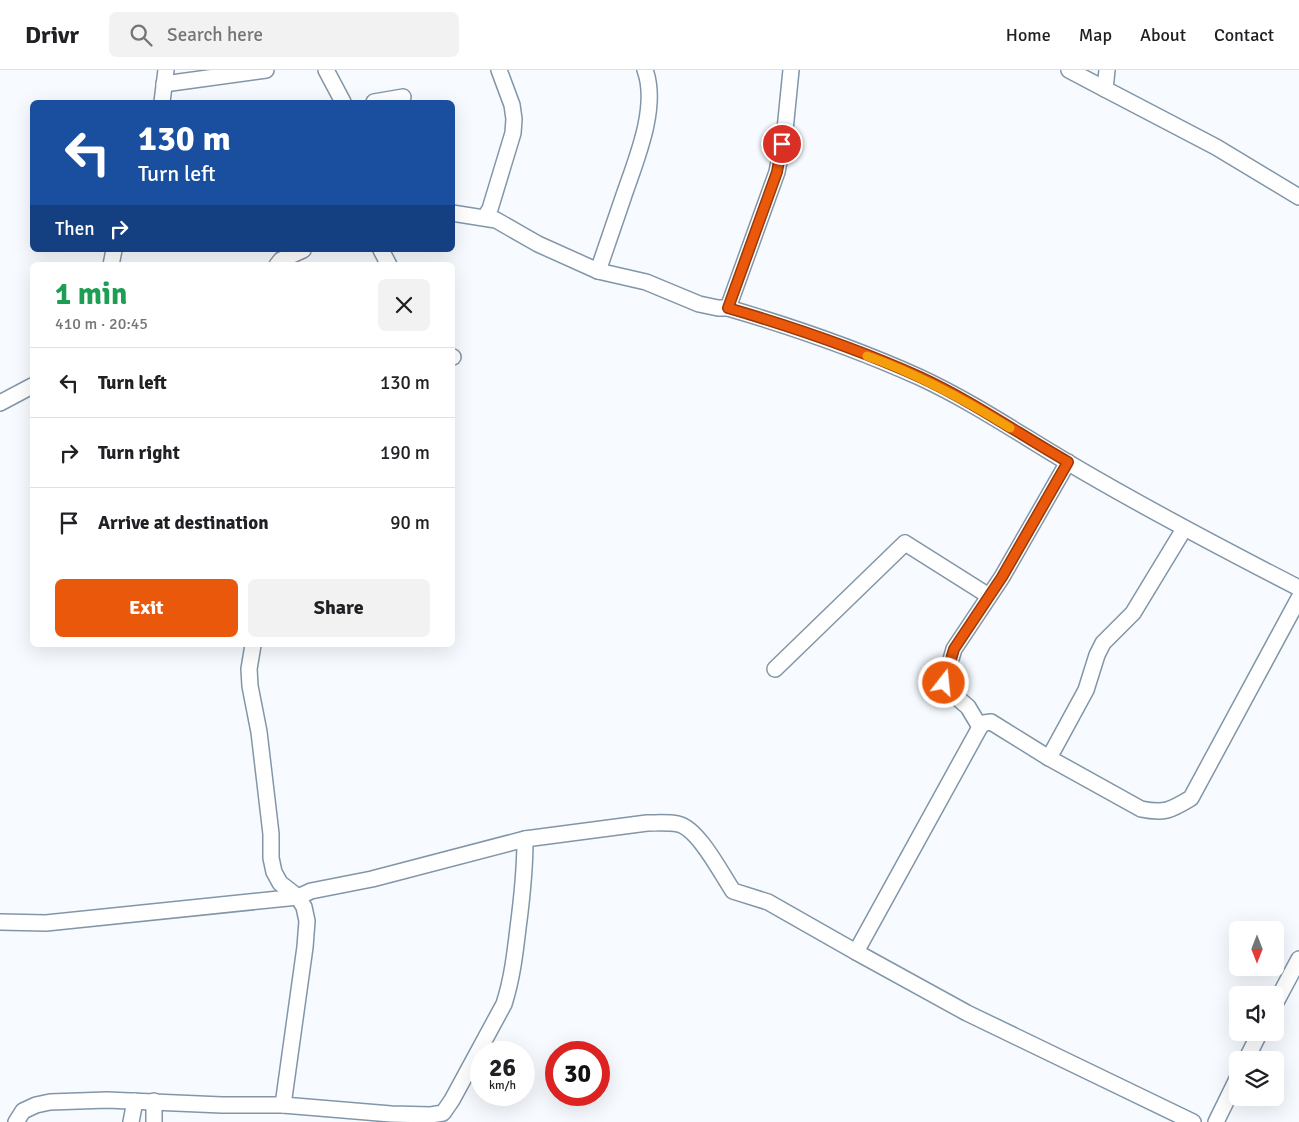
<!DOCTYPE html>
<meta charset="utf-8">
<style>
:root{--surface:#fff;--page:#f2f2f2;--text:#202124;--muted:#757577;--line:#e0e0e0;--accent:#ea580c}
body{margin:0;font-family:Signika,sans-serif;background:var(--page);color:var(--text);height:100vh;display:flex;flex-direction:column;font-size:19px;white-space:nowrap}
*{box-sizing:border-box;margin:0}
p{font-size:16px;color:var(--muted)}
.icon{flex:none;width:28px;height:28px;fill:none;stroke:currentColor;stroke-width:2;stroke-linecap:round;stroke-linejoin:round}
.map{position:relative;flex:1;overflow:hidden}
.side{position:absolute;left:30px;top:192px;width:425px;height:385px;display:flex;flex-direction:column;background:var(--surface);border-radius:8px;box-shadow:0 5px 20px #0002}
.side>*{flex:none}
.hud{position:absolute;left:30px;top:30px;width:425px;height:152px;border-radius:8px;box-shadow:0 5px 20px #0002;background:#1a4fa0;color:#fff;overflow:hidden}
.needle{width:32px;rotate:180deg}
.buttons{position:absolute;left:1229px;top:851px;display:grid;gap:10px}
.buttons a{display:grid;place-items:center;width:55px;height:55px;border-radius:8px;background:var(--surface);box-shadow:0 5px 20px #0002;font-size:25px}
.speed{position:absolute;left:470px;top:971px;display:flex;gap:10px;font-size:25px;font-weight:700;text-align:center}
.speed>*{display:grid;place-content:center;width:65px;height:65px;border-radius:50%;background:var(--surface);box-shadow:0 5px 20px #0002;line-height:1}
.speed small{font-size:12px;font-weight:400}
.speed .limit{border:8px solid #d22;background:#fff;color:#111}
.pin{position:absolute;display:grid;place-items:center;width:42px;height:42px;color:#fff;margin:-21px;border:2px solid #fff;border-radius:50%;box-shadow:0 1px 5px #0007}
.me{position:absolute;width:55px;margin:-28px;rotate:16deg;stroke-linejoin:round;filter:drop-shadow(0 0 4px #0008)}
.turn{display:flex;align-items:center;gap:18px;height:105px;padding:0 25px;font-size:22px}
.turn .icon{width:65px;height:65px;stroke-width:2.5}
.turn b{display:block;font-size:35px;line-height:42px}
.then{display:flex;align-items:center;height:48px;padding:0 25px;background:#0003;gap:10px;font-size:19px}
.round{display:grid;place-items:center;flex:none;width:52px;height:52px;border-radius:8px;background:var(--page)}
.summary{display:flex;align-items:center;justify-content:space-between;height:85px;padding:0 25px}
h1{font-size:30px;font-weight:800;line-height:38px;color:#1e9e55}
.action{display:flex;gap:10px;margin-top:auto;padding:10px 25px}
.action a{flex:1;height:58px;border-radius:8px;background:var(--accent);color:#fff;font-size:20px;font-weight:800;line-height:58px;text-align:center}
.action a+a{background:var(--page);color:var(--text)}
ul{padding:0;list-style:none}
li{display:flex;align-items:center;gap:15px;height:70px;padding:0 25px;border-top:1px solid var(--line)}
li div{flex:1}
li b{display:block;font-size:19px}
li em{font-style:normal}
header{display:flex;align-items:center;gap:30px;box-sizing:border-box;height:70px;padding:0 25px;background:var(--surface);border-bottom:1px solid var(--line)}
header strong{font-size:24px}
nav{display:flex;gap:28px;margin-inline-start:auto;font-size:18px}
.search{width:350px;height:45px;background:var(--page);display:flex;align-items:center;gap:12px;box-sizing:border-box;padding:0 18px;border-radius:8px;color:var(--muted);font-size:19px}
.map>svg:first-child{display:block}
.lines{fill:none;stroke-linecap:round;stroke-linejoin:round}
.street-casing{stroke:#8296a8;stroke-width:18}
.street{stroke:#fff;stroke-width:15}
.route-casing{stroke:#983908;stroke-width:12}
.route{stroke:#ea580c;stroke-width:9}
.slow{stroke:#f59e0b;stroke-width:9}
</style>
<header>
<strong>Drivr</strong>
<div class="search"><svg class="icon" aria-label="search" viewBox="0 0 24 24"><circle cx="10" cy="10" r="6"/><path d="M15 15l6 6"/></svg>Search here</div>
<nav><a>Home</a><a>Map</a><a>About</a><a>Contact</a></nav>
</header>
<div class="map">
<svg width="1299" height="1052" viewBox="0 0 1299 1052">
<rect width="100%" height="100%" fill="#f7fbff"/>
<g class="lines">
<defs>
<g id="street">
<polyline points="326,0 343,32"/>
<polyline points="1069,0 1105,19"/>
<polyline points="1107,0 1105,19 1216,77 1299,127"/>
<polyline points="164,14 266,0"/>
<polyline points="162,32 166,0"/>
<polyline points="374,32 403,27"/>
<path d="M452 143 496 150 538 174 598 201 646 212 699 234 718 238H728C793 257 857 279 919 307 971 331 1018 363 1067 392 1143 437 1221 478 1299 518"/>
<polyline points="485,147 490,139 513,63 514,49 512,35 499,0"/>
<polyline points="381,180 389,195"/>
<polyline points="111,195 114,180"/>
<polyline points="277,195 281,190 303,180"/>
<path d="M598 201C606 177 615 152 623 128 635 92 659 38 645 0"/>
<polyline points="728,238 777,102 785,60 791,0"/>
<polyline points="452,287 453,287"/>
<polyline points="0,333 32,316"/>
<polyline points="775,599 905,473 989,526"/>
<polyline points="980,657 968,637 946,618 944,613 954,579 1002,507 1068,392"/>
<polyline points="1049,688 1086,620 1097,585 1103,573 1133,543 1184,459"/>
<path d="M0 852 46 853 298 827 311 821 372 809 525 769 647 753C657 753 668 752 678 754 698 758 721 803 733 821L768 832 856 882"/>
<polyline points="1275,934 1299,889"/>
<polyline points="1246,990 1260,962"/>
<polyline points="154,1031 154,1052"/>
<path d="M283 1035 391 1044 431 1045 443 1043 452 1030 504 934C512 909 515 884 518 858 522 828 525 799 525 769"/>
<polyline points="16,1052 23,1041 36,1035 50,1032 107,1030 222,1035 283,1035 305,877 307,851 304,837 298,827 280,813 274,802 271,788 271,764 259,662 250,616 249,599 253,575"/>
<polyline points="131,1052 135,1031"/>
<path d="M1193 1052 967 943 856 882 980 657 984 653 991 652 1049 688 1141 739C1165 744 1171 740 1191 728L1299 528"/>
<polyline points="1216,1052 1238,1007"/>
</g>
</defs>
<use href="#street" class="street-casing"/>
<use href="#street" class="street"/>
</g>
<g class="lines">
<defs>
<path id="route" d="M782 74 777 102 728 238C793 257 858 279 920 307 972 331 1019 364 1068 392L1002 507 954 579 944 613"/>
</defs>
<use href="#route" class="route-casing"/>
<use href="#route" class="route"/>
<path class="slow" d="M867 286C918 304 965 330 1010 358"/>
</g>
</svg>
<div class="buttons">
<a><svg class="needle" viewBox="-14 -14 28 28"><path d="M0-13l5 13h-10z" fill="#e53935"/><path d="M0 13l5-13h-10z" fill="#757577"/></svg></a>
<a><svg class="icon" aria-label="sound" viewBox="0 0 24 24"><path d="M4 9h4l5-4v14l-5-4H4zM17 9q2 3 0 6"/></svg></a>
<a><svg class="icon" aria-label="layers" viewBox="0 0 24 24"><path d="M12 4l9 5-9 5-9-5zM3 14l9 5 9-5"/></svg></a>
</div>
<div class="speed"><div>26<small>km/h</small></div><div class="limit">30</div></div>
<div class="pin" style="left:782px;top:74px;background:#d93025"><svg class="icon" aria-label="arrive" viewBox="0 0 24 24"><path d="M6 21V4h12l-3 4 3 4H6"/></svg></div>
<svg class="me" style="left:944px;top:613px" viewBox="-20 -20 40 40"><circle r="17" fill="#ea580c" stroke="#fff" stroke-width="3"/><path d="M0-11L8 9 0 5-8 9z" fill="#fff"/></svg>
<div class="hud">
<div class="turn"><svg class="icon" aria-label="left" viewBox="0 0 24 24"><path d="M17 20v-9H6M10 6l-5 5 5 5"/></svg><div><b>130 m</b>Turn left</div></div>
<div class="then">Then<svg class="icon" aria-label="right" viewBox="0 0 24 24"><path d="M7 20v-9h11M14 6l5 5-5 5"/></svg></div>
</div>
<section class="side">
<div class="summary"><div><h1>1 min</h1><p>410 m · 20:45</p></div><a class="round"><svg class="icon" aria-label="close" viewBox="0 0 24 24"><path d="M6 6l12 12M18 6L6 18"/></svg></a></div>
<ul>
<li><svg class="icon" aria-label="left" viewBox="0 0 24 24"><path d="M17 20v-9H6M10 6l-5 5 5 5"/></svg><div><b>Turn left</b></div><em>130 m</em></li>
<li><svg class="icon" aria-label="right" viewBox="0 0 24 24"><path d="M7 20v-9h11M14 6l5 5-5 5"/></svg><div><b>Turn right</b></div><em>190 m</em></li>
<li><svg class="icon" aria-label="arrive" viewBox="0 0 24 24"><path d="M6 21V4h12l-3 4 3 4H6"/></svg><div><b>Arrive at destination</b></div><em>90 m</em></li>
</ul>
<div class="action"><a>Exit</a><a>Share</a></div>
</section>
</div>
